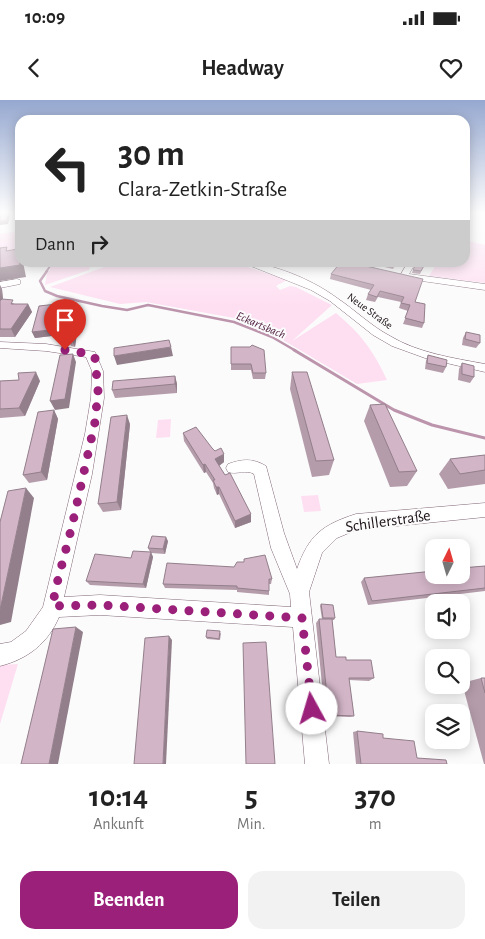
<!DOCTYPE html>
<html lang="de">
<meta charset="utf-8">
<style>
:root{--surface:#fff;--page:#f2f2f2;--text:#222;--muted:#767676;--accent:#9a207a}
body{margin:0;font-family:"Alegreya Sans",sans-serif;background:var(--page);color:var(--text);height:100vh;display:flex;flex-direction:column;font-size:19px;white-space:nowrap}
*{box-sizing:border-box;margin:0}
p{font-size:16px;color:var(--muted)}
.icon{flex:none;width:28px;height:28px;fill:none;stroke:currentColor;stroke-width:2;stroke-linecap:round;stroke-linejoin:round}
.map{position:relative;height:664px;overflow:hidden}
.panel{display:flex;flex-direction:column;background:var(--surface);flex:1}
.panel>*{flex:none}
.guide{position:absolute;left:15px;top:15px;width:455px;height:152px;border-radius:15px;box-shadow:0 2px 12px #0003;background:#fff;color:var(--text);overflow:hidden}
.needle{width:32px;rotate:5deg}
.tools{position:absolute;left:425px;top:439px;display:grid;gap:10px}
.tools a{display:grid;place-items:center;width:45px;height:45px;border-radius:10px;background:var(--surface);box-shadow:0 2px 12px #0003;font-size:25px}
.pin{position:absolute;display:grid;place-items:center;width:42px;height:42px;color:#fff;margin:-51px -21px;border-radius:50% 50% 50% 0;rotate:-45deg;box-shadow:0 0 5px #0007}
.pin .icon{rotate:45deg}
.me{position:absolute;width:55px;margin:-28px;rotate:354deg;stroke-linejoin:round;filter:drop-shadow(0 0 4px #0008)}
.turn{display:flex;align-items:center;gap:18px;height:105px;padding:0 20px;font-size:22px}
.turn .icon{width:65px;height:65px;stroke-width:2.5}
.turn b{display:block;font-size:35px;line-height:42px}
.then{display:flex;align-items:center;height:48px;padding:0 20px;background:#0003;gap:10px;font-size:19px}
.eta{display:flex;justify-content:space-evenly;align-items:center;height:85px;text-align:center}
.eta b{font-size:30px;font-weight:700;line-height:35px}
.action{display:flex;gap:10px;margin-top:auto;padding:10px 20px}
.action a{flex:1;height:58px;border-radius:15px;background:var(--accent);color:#fff;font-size:20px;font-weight:700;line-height:58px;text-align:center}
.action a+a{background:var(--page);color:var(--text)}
.status{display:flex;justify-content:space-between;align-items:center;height:35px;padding:0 25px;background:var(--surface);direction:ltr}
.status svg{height:14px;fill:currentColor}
header{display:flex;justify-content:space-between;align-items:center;height:65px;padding:0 20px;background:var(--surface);font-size:22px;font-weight:700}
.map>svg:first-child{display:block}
.green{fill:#fedff2}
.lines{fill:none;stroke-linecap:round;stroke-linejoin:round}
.stream-far2{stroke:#bc95ad;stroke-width:2}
.stream-far1{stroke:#bc95ad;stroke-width:2.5}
.stream{stroke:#bc95ad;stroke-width:3}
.minor-casing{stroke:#806676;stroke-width:1}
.minor{fill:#fff;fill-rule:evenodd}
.wall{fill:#b59cab}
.shaded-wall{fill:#937f8b}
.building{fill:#d2b5c7;stroke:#937f8b}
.route{stroke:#9a207a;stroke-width:9;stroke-dasharray:0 16.2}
.labels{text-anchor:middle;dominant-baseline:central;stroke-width:4;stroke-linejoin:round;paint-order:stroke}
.far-street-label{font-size:11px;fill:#1c1218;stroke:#fbfbfb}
.far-water-label{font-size:12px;font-style:italic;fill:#49183a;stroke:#fbfbfb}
.near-street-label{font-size:16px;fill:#1c1218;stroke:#fbfbfb}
</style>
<div class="status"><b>10:09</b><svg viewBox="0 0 49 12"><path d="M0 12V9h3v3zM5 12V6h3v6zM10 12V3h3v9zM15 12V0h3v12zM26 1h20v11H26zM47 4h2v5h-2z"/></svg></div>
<header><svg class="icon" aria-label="back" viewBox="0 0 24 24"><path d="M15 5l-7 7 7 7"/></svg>Headway<svg class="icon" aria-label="heart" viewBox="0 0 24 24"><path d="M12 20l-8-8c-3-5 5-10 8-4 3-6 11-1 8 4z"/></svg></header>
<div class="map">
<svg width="485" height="664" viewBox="0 0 485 664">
<rect width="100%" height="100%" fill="#fbfbfb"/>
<g class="green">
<polygon points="20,131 20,154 0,157 0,134"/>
<polygon points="465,140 485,145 485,183 429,176 437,163 465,162"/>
<polygon points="54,163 54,162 91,163 89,170 45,185 47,174"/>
<path d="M115 163H235L287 180 276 186 280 190 290 186 296 187 332 205 292 241 336 213C361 234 373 250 387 280L357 284 261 227 239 219 146 202 120 204 50 187Z"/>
<polygon points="171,319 170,337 156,338 158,320"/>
<polygon points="318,395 321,411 304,412 301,396"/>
<polygon points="18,564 0,624 0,565"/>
</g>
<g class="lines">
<polyline class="stream-far2" points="46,172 53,162"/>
<polyline class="stream-far1" points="47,171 40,181 45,191 57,196 102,206 127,210 148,205 234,222 272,237 296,251"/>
<polyline class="stream" points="294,250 394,310 432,325 485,338"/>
<defs>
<g id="minor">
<path d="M241 162C271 162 313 180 337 198 355 210 371 226 390 236 418 253 453 258 485 264V272L425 258 392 246 373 235 330 201 311 190Z"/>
<polygon points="333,162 352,162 377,169 373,172"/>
<polygon points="408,162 416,162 409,174 485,184 485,190 401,178 400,176"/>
<polygon points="17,179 20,180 20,184 0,188 0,182"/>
<path d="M0 242 46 244 95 252 103 271 104 298 92 374 64 497 100 495 291 507 290 494 271 448 254 374C246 369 237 375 228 372L226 368 228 364C242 359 253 358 266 366L284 433 297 469C309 435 322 425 356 414L485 403V417L356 430 337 438 322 453 309 492 329 664H305L293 527 100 515 59 517C48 543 28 559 0 566V544L11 542 26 531 43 507 85 334 91 298 92 271 86 257 46 251 0 248Z"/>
</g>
</defs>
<use href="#minor" class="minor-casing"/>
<use href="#minor" class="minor"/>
</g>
<g class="wall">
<polygon points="363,162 397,162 393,169"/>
<polygon points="426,162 420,174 412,173 413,170"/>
<polygon points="340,163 415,202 424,223 422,228 403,224 408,211 399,208 401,202 378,197 375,202 366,200 368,194 371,190 330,179 331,174"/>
<polygon points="0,185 2,189 3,199 15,204 28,204 32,212 15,237 0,237"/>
<polygon points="68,208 80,213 75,247 71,246 68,240 67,234 35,238 32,232"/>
<polygon points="466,232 480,243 476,248 462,245 463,238"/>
<polygon points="231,247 266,273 265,279 253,279 251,270 231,270"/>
<polygon points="428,255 446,267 443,273 425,269 426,261"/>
<polygon points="462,263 474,277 470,283 458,280 459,269"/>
<polygon points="292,272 334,360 329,375 312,377 290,289"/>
<polygon points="175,276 177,284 177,293 115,298 112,290"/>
<polygon points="19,280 40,281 25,316 0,318 0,281"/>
<polygon points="370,305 417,371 407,386 390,387 364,321"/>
<polygon points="54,310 58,319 47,380 29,383 23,375"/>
<polygon points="130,324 121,410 103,412 98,404"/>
<polygon points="183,333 212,348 224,362 219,366 251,422 235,428 219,394 217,395 214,388 213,383 206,372 204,373 184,341"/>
<polygon points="485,355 485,384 448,389 439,374 450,359"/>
<polygon points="168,441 165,454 151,453 153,457 146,488 90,485 86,481 131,458 150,452 148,448"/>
<polygon points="485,466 485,491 368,505 361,482 364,478"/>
<polygon points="272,479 271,484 269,484 269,495 237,492 237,490 165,488 163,484"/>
<polygon points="321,504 335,518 334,520 332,520 336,557 346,560 374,578 369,581 349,580 354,616 350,617 325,616 316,523 319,519 322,519 320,506"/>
<polygon points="221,533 220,540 207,539 206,537"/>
<polygon points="481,578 485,578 485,664 484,664 462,583"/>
<polygon points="357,631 383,638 417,658 447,664 356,664 353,632"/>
</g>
<g class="shaded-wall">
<polygon points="9,112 11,112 8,124 0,125 0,121"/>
<polygon points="18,149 20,154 20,162 23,162 26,177 0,181 0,168"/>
<polygon points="0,185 2,189 3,200 0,201"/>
<polygon points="28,204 32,212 15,237 11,229"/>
<polygon points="78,207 80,213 75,247 72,241"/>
<polygon points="67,228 69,234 35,238 32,232"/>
<polygon points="171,247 173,256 117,265 114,256"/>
<polygon points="73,254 76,262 69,308 55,310 50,301"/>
<polygon points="36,272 40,281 25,316 19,308"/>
<polygon points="175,276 177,284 177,293 175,284"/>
<polygon points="54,310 58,319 47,380 41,372"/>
<polygon points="127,315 130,324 121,410 117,402"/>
<polygon points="224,354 224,362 216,368 215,359"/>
<polygon points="205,364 206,372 204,373 203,365"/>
<polygon points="216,387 219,387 219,394 217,395"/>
<polygon points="26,388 34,398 11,522 0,525 0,510"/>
<polygon points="251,414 251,422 235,428 235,421"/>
<polygon points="166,437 168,441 165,454 163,449"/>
<polygon points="151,452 153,457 146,488 143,484"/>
<polygon points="76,527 83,532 58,664 49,664"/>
<polygon points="169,536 172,540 166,664 163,664"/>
</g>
<g class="building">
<polygon points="0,112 9,112 7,120 0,121"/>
<polygon points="7,147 6,151 18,149 20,165 0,168 0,148"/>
<polygon points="381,162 396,162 394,165"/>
<polygon points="417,162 426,162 421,171 413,170"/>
<polygon points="340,163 355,166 357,164 423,179 415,202 425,204 424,223 405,218 410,205 401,203 404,197 380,191 377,197 368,194 374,185 331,174"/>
<polygon points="2,199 13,200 11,204 28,204 11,229 0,229 0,201"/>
<polygon points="66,203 65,208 78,207 72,241 68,240 67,228 32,232 39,206"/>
<polygon points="466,232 480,235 480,243 465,239"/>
<polygon points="169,240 171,247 114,256 114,248"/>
<polygon points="252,245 264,250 266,273 253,273 251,264 231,264 231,247 250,247"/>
<polygon points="73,254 65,299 50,301 60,255"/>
<polygon points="428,255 447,260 446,267 427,263"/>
<polygon points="462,263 474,266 474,277 462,274"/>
<polygon points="36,272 19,308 0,309 0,281 19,280 18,273"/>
<polygon points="292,272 307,272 334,360 316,361"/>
<polygon points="175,276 175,284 112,290 113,281"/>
<polygon points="385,304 417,371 399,372 370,305"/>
<polygon points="54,310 41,372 23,375 38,312"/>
<polygon points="127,315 117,402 98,404 111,317"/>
<polygon points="196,327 212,348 215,351 221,348 224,354 215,359 225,375 230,373 251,414 235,421 219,387 216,387 213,380 215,380 205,364 203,365 183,333"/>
<polygon points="485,355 485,370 460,374 450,359"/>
<polygon points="26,388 0,510 0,422 8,391"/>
<polygon points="152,436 166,437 163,449 148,448"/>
<polygon points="133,451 151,452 143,484 86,481 95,454 131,458"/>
<polygon points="265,455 272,479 269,479 269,491 237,488 237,486 163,484 167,463 234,467 237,462 244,462 244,459"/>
<polygon points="485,466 485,488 372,501 364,478 434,471 434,475 461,475 461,468"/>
<polygon points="321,504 333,505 335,518 323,518"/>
<polygon points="319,519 332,519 336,557 346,557 346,560 371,560 374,578 349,578 354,616 329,615"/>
<polygon points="76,527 49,664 21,664 53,529"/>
<polygon points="207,530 220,531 219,539 206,537"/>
<polygon points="169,536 163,664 134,664 145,538"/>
<polygon points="266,542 275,664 246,664 243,543"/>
<polygon points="481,578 485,578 485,593"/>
<polygon points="357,631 383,634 383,638 414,641 417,658 446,660 447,664 361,664"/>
</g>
<linearGradient id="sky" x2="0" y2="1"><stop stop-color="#96a8d0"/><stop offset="0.55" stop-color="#fdfdfd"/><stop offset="1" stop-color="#fdfdfd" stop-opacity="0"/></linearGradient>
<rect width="485" height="205" fill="url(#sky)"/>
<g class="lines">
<polyline class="route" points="65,250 91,254 95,258 98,291 95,322 72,426 55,491 53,506 100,505 302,518 312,609"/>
</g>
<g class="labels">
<g class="far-street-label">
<text transform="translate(370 211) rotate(36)">Neue Straße</text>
</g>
<g class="far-water-label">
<text transform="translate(261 225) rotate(23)">Eckartsbach</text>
</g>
<g class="near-street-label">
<text transform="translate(388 421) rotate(-8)">Schillerstraße</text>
</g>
</g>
</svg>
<div class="tools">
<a><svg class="needle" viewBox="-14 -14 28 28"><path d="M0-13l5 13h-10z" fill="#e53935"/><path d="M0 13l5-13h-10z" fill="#767676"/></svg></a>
<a><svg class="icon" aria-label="sound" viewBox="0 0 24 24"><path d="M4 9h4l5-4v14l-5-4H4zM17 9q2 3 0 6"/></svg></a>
<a><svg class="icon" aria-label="search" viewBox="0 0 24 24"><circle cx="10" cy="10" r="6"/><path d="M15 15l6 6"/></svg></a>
<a><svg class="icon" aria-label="layers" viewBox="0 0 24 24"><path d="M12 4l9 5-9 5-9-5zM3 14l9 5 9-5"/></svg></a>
</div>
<div class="pin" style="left:65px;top:250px;background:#d93025"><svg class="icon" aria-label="arrive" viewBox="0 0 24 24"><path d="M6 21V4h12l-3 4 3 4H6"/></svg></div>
<svg class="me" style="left:312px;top:609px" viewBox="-20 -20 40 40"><circle r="19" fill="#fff"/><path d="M0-13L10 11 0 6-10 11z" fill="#9a207a"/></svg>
<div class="guide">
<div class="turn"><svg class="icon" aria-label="left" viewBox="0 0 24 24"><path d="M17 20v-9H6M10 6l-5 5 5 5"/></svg><div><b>30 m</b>Clara-Zetkin-Straße</div></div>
<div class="then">Dann<svg class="icon" aria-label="right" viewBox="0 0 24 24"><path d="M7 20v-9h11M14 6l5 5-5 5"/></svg></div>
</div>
</div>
<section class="panel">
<div class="eta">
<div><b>10:14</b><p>Ankunft</p></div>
<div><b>5</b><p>Min.</p></div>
<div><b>370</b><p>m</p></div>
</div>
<div class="action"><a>Beenden</a><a>Teilen</a></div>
</section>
